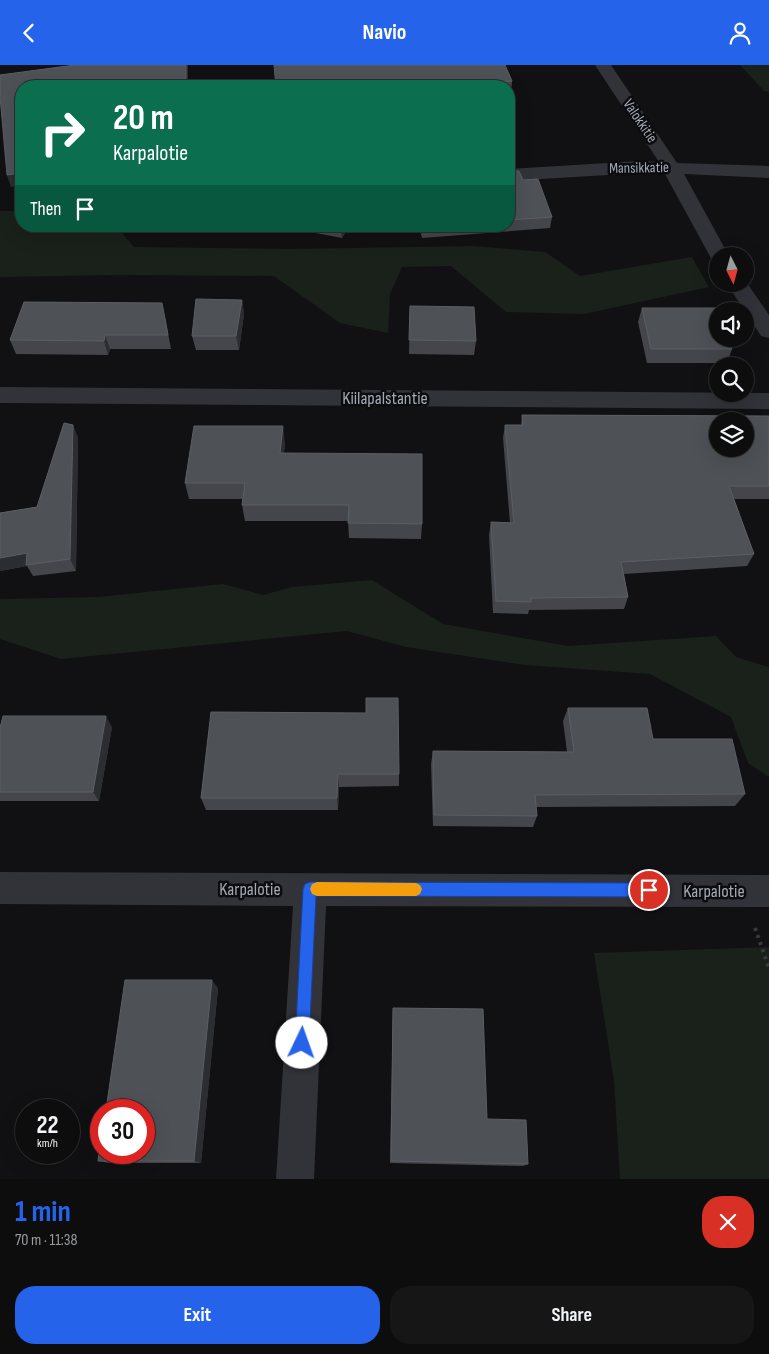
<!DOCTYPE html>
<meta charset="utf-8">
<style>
:root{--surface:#0d0d0e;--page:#161617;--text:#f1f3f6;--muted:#9a9c9e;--line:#2d2d2e;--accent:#2563eb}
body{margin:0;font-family:"Sofia Sans Condensed",sans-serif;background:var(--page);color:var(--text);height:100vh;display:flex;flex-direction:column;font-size:19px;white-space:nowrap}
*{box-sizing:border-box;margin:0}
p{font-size:16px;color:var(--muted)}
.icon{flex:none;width:28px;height:28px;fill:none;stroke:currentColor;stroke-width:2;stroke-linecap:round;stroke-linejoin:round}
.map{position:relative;height:1114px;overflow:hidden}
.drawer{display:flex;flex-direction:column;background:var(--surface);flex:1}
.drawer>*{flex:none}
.banner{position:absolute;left:15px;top:15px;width:500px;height:152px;border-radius:20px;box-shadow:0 5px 20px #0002,0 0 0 1px var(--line);background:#0b6e4f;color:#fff;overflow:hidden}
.needle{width:32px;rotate:174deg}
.controls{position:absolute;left:709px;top:182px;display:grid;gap:10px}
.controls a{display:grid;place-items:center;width:45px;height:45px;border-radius:50%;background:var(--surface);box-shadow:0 5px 20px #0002,0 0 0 1px var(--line);font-size:25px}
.speed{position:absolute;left:15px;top:1034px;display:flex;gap:10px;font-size:25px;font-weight:700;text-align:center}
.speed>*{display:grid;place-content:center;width:65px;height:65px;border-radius:50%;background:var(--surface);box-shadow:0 5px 20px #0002,0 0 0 1px var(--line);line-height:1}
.speed small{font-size:12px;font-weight:400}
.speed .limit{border:8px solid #d22;background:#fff;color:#111}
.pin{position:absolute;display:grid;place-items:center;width:42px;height:42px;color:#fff;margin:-21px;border:2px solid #fff;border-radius:50%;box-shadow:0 1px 5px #0007}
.me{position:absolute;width:55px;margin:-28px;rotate:3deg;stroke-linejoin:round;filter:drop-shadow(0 0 4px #0008)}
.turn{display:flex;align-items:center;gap:18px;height:105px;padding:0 15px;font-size:22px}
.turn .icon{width:65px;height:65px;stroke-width:2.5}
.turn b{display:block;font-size:35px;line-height:42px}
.then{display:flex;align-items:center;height:48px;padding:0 15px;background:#0003;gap:10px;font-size:19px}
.round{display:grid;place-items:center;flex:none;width:52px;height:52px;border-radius:20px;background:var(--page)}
.overview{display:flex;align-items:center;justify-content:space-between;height:85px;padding:0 15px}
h1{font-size:30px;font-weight:700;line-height:38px;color:var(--accent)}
.primary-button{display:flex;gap:10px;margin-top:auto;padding:10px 15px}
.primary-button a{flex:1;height:58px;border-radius:20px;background:var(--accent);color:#fff;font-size:20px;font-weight:700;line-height:58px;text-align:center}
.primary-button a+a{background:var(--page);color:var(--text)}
header{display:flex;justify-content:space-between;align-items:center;height:65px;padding:0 15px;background:var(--accent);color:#fff;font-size:22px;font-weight:700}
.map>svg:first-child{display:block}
.green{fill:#19211a}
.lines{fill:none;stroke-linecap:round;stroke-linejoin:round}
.path{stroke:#383a3f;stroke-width:4;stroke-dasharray:3 4.5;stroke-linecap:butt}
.minor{fill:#323338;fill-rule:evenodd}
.wall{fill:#44464b}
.shaded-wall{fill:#2b2d30}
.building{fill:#4e5156;stroke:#5b5f65;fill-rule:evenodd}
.route{fill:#2563eb;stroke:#184099}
.slow{fill:#f59e0b}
.labels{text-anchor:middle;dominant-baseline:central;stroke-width:5;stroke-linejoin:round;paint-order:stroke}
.far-street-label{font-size:15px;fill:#a2a9b4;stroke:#0c0c0e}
.street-label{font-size:18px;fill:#a2a9b4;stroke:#0c0c0e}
</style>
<header><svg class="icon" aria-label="back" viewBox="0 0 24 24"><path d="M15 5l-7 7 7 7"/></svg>Navio<svg class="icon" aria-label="person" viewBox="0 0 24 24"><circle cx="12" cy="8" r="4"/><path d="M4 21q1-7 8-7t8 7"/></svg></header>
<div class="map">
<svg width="769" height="1114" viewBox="0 0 769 1114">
<rect width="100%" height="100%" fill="#111113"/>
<g class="green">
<polygon points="740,0 769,0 769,27 764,26"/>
<polygon points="0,146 21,146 21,161 116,161 134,182 291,184 473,181 545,187 580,211 692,192 709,222 584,249 506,247 451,201 402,202 390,229 388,268 340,258 274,211 117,210 0,212"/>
<polygon points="372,515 443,559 568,581 716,571 736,592 769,602 769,712 748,698 731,652 650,609 525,600 406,582 347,566 61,594 0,574 0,534 99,532 223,519 263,530 292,522"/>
<polygon points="769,882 769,1114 620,1114 614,1016 594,888"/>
</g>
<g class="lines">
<polyline class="path" points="755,863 769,903"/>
<g class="minor">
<polygon points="595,0 611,0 677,98 769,101 769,113 684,109 729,191 718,191 718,197 712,195 665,109 640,108 509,116 509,104 640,96 659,97"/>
<polygon points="745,215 769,250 769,273 761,271 727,219 745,219"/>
<polygon points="0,322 769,328 769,344 0,338"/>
<polygon points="0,807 769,810 769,842 326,841 314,1114 276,1114 293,841 0,839"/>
</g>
</g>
<g class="wall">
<polygon points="512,16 511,28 509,28 509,21 276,21"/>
<polygon points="509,105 523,115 552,152 550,163 422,173 419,161 509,161"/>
<polygon points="207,161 252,161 252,164 208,166"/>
<polygon points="279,161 349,161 342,173"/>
<polygon points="242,235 244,249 239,285 196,285 192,271"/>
<polygon points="410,241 476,276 474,290 409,289"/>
<polygon points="642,243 732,284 727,298 647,298 638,257"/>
<polygon points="165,252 171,284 110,284 108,290 16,289 10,275"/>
<polygon points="522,350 769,351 769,434 734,434 754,489 747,501 624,509 628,532 624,544 529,545 528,549 493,548 489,470 491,457 510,458 503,373 505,360 521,360"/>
<polygon points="78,372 76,506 33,511 27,501 0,506 0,448 37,442"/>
<polygon points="285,378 284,388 422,459 421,474 349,473 348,456 245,456 242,440 243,434 189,434 185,418"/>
<polygon points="568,643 653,674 745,729 735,741 536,742 537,751 533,762 433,761 431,699 433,686 567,687 563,656"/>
<polygon points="211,647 399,709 399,721 339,722 338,745 206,745 201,733"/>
<polygon points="112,662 99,736 0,736 0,663"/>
<polygon points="218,923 201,1098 109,1098 98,1096"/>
<polygon points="393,943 487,1054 528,1099 523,1101 390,1098"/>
</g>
<g class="shaded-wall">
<rect x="186" y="0" width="2" height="21"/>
<polygon points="513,91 512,102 509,103 509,92"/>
<polygon points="21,108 21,120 11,122 7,110"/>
<polygon points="342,161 349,161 342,173 341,162"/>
<polygon points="242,235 244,249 239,285 236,271"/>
<polygon points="105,270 110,284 108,290 104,276"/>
<polygon points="73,360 78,372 76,506 70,494"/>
<polygon points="283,361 285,378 282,404 280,388"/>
<polygon points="27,488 27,501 0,506 0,493"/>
<polygon points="106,651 112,662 99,736 93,727"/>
<polygon points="338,709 339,722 338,745 337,733"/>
<polygon points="212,915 218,923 201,1098 194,1096"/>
</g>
<g class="building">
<polygon points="75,0 186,0 186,21 21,21 21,108 7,110 0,31 0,10"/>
<polygon points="274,0 505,0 512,16 485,19 486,21 276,21"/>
<polygon points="509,79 513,91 509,92"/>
<polygon points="509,105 510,106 519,106 523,115 538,114 552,152 509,155"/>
<polygon points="196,234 242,235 236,271 192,271"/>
<polygon points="24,237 162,238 168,270 105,270 104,276 10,275"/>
<polygon points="410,241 474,242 476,276 409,275"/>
<polygon points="642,243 720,243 721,246 718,246 718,274 729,274 732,284 651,284"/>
<path d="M522 350 769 351V421H729L754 489 621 497 628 532 531 533V537L496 536 491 457 514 458 505 360H523ZM718 356H745V384H718Z"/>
<polygon points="64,358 73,360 70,494 26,500 27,488 0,493 0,448 37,442"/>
<polygon points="194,361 283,361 280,388 422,389 422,459 348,458 349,440 242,440 245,418 185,418"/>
<polygon points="366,633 398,633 399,709 338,709 337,733 201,733 211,647 366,648"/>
<polygon points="568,643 647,643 653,674 732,674 745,729 535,730 537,751 434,750 433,686 574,687"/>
<polygon points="3,651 106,651 93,727 0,727 0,663"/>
<polygon points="125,915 212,915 194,1096 98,1096 101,1073 101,1088 144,1088 144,1045 106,1045"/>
<polygon points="393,943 483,944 487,1054 526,1055 528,1099 391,1096"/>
</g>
<polygon class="route" points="310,817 649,818 654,820 656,825 654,830 649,832 316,831 309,978 307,984 302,986 297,984 295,978 303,824 305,819"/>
<polygon class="slow" points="317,817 416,818 420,820 422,824 420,829 416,831 317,831 312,829 310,824 312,819"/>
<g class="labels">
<g class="far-street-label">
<text transform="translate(640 56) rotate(56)">Valokkitie</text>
<text transform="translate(639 103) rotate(-1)">Mansikkatie</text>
</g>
<g class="street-label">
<text x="385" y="333">Kiilapalstantie</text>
<text x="250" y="824">Karpalotie</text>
<text x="714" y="826">Karpalotie</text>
</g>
</g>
</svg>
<div class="controls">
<a><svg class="needle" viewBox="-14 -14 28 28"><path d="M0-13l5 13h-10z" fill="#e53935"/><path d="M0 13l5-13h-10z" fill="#9a9c9e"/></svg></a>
<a><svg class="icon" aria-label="sound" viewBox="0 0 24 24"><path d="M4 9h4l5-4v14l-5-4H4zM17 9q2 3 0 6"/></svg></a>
<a><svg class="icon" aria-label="search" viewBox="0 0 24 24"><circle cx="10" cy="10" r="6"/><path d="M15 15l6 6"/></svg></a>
<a><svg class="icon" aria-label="layers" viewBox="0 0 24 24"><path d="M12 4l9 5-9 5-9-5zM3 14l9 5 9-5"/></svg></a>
</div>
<div class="speed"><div>22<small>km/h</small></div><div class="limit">30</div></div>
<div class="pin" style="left:649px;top:825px;background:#d93025"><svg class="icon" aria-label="arrive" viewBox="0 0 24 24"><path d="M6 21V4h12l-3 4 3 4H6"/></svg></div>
<svg class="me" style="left:302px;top:978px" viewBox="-20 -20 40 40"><circle r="19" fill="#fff"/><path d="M0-13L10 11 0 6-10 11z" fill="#2563eb"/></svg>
<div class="banner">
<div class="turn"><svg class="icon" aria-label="right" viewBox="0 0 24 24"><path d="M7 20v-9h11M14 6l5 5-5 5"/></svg><div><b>20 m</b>Karpalotie</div></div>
<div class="then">Then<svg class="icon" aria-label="arrive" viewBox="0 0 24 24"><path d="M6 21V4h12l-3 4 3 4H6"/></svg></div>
</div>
</div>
<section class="drawer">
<div class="overview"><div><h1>1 min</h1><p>70 m · 11:38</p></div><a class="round" style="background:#d93025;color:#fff"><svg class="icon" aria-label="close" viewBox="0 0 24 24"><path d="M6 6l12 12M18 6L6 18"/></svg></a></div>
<div class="primary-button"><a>Exit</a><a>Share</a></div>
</section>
